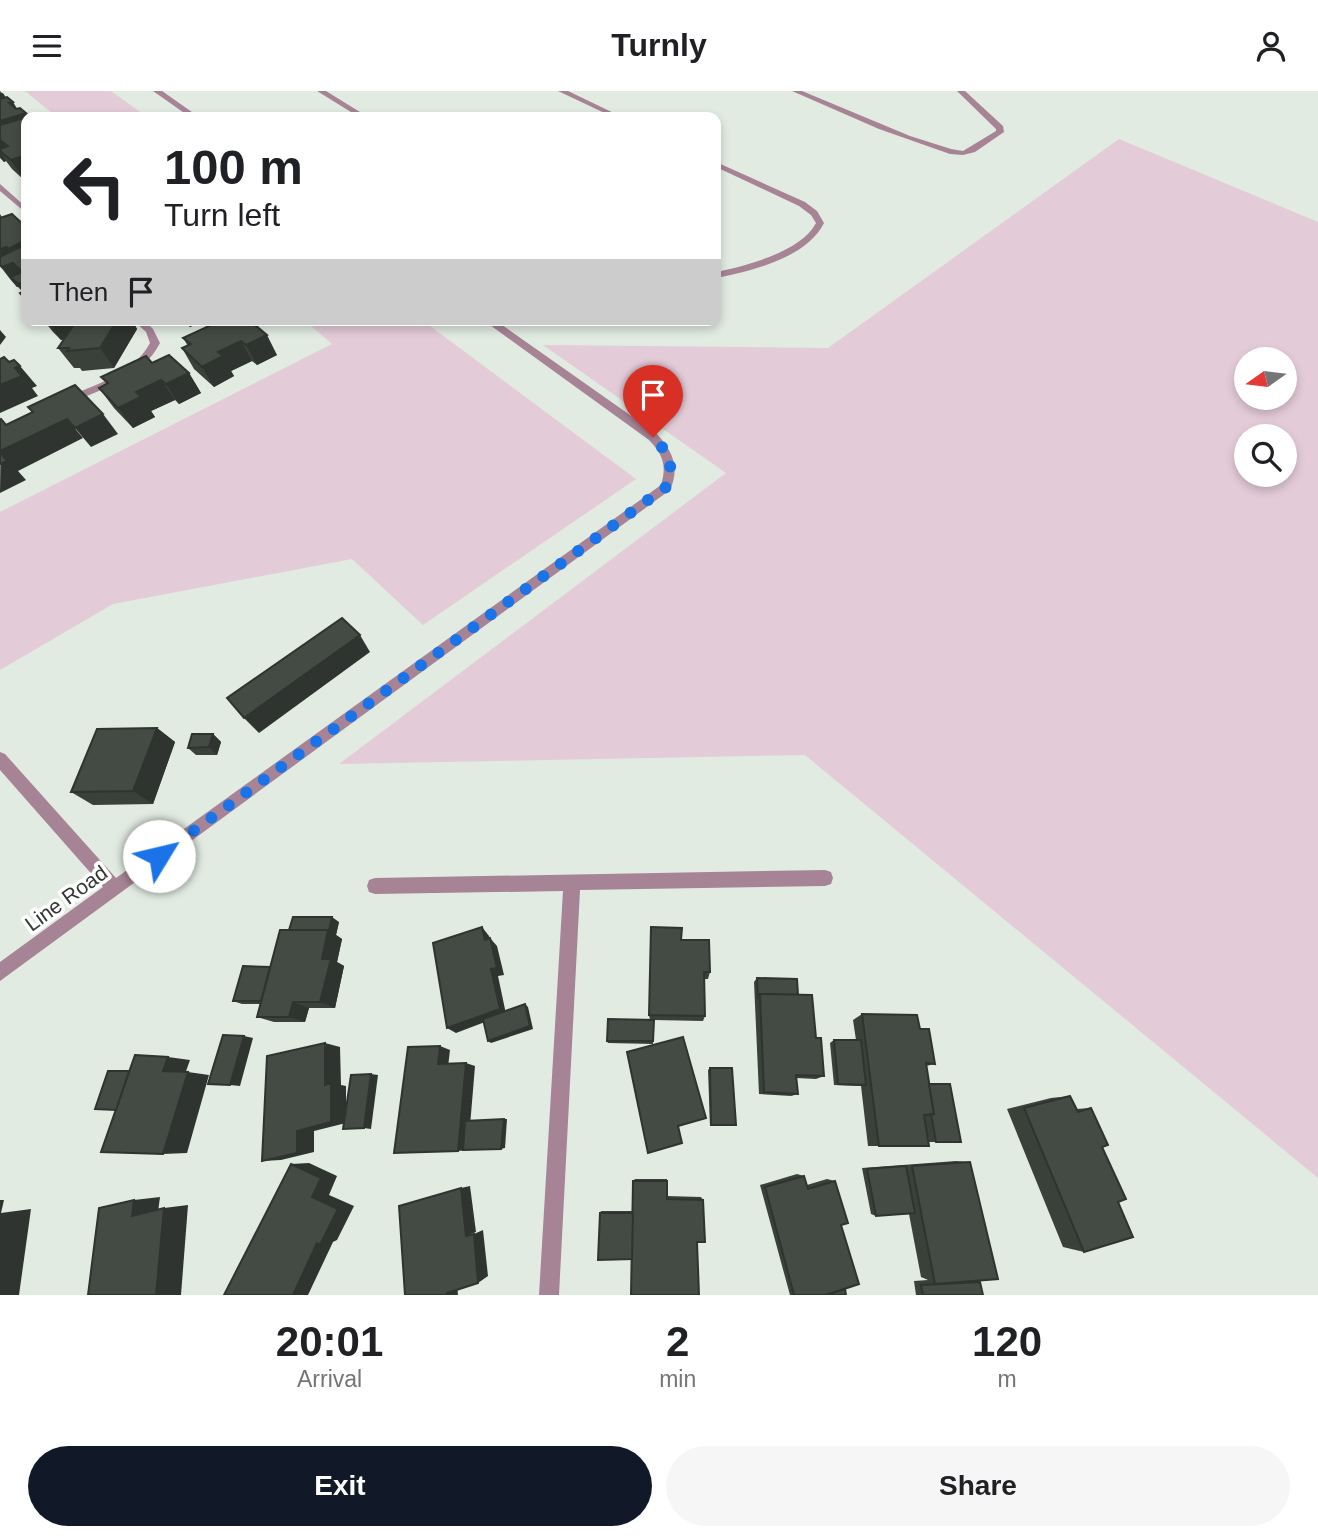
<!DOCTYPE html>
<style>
:root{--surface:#fff;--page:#f6f6f6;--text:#202124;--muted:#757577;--accent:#111827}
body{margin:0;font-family:Arial,sans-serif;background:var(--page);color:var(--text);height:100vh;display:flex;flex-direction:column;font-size:26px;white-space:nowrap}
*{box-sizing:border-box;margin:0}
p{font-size:23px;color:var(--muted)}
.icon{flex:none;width:38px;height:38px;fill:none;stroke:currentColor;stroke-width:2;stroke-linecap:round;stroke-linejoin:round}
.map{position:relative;height:1204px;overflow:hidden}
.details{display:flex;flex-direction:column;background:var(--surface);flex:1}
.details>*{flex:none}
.banner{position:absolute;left:21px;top:21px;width:700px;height:214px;border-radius:14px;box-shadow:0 4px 10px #0003;background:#fff;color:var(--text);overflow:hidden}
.needle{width:46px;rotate:256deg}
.tools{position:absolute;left:1234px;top:256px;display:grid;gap:14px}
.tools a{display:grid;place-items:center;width:63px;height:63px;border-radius:50%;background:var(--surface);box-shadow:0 4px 10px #0003;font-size:35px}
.pin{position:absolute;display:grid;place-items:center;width:60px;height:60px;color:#fff;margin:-72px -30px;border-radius:50% 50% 50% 0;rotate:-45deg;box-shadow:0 0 7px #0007}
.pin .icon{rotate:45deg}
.me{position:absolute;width:77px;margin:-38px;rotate:54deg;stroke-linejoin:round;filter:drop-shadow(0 0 5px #0008)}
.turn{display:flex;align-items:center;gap:24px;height:147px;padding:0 28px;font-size:32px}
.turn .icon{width:91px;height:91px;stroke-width:2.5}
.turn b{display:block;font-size:49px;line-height:60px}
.then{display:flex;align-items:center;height:66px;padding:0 28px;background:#0003;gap:14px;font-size:26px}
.eta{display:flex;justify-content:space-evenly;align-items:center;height:119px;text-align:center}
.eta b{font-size:42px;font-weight:600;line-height:49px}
.cta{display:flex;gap:14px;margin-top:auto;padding:14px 28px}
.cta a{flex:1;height:80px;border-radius:42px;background:var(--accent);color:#fff;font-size:28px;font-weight:600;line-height:80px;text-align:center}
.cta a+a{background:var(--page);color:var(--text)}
header{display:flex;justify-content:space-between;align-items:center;height:91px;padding:0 28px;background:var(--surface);font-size:32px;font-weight:600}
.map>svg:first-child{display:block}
.green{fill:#e4cbd8;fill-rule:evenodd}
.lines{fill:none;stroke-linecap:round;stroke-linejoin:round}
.minor{fill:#a78396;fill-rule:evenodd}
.wall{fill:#3a403a}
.shaded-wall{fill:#2f3430}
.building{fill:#434b44;stroke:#2f3430;stroke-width:2}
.route{stroke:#1a73e8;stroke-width:12;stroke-dasharray:0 21.6}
.labels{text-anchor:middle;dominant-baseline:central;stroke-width:7;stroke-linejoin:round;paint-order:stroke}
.street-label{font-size:21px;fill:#333734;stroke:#fff}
</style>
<header><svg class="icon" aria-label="menu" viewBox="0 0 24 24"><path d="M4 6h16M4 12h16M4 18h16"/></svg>Turnly<svg class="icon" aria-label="person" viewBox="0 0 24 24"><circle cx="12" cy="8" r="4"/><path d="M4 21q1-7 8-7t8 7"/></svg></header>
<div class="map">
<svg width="1318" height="1204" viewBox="0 0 1318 1204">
<rect width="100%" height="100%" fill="#e1ebe2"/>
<g class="green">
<polygon points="25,0 111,0 147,26 57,26"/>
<path d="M1119 48 1318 131V1087L805 664 339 673 726 382 543 254 828 257ZM1246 268H1284V306H1246ZM1246 345H1284V383H1246Z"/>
<polygon points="304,229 422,229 636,388 423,534 352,468 113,513 0,579 0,421 332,253"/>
</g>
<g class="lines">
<g class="minor">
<polygon points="153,0 162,0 199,26 190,26"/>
<polygon points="317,0 326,0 368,26 359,26"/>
<polygon points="558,0 568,0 622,26 613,26"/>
<polygon points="792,0 802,0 910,45 951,58 963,60 996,40 996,38 957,0 965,0 1003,35 1004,41 975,61 963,64 950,63 879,38"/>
<path d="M716 71 805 111 817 120 824 132C807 167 751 180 716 187V181C745 175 801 161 816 132L811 124 799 115 716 76Z"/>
<polygon points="0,93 26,116 26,122 0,100"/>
<path d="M133 229H144L153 238 160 252C142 287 104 297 70 312H62V308C94 294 133 284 150 252L146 241Z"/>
<path d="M483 229H495L657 343C673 361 680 376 670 399L0 890V871L103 796 0 679V661L5 663 116 787 661 394C667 374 663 364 649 349Z"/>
<polygon points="825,779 831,781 833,787 831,793 825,795 580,799 559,1204 539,1204 563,800 375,803 369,801 367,795 369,789 375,787"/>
</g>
</g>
<g class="wall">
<polygon points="0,0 17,18 26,22 28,26 26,26 26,88 24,89 12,78 6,70 4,71 0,67"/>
<polygon points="0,123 2,126 26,136 26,210 20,202 23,201 18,196 17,196 10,188 0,175"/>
<polygon points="42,229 132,229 137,238 114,277 82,280 80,277 74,277 58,257 64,248 61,249 53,241 44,230 43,231"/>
<polygon points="182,229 225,229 277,264 257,274 252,270 231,280 234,285 214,296 194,278 182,257 188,255 183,247 209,235 204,230 190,236"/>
<polygon points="152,272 189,282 201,302 179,313 175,309 151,320 155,326 133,337 114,317 99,297 107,293 101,286"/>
<polygon points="157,637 175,651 153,713 93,714 71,701"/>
<polygon points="213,643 221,651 217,664 196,664 188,657"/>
<polygon points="339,831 336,844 342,848 337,871 344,875 335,917 309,917 305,931 274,931 257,926 260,913 242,913 233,910 270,876 289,839"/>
<polygon points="681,849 710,881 708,888 704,888 705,925 703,930 654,929 653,953 608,952 607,950 650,929 649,924"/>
<polygon points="757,887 798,904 816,947 824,985 816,988 796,987 798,1003 791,1005 759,1003 754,891"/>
<polygon points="862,923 920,938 935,973 926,975 929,993 961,1051 929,1051 924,1024 929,1055 868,1055 861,995 834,994 830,952 834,949 856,949 853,929"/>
<polygon points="710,977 736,1034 710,1034 708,979"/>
<polygon points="1070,1005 1076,1018 1091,1017 1118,1111 1084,1161 1063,1156 1007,1018 1051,1007"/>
<polygon points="956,1070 970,1071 977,1189 980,1191 983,1204 916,1204 914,1190 928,1189 921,1186 909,1123 876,1125 871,1123 862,1077"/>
<polygon points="797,1083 804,1085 807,1094 827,1088 835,1090 841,1134 845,1198 846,1204 790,1204 760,1094"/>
<polygon points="635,1088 667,1088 667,1105 701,1106 703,1109 697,1151 632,1168 600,1122 601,1120 633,1120 633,1090"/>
</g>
<g class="shaded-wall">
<polygon points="3,2 9,12 13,11 21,24 26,22 28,26 26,26 26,45 0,41 0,3"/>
<polygon points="0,44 1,49 14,68 0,60"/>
<polygon points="0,61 6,70 4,71 0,65"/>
<polygon points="26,64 26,88 24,89 11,69"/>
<polygon points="26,149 26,176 23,178 8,158"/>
<polygon points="0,151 7,156 21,176 13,172 26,190 26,204 11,186 18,196 17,196 2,176 7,174 0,164"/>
<polygon points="46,229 102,229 90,239 61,249"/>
<polygon points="117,229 132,229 137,238 114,277 100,257"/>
<polygon points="186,229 203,229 204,230 190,236"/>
<polygon points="206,229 223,229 209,236"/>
<polygon points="0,239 6,246 0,254"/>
<polygon points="267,244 277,264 257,274 246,254"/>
<polygon points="241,250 252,270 231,280 234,285 214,296 202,276 218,261"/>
<polygon points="20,275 37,295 32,297 38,305 0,322 0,294 15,277"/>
<polygon points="189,282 201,302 179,313 166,293"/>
<polygon points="161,289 175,309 151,320 155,326 133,337 118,317 136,301"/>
<polygon points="103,323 118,343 91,356 75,337"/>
<polygon points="1,328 21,350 67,328 83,347 18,380 26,389 0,402"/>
<polygon points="360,544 370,561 259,642 244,627"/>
<polygon points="157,637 175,651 153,713 133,700"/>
<polygon points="213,643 221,651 217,664 209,656"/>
<polygon points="332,826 339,831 336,844 342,848 337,871 344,875 335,917 320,911 322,868"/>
<polygon points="482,836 489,845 492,857 485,849"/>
<polygon points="490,847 497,855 504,884 498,885 506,923 456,942 447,937 491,878"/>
<polygon points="293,911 309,917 305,931 289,926"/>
<polygon points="525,913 528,916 533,938 491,952 488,950"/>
<polygon points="244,945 253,947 240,995 230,994"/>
<polygon points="325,952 340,956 341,994 346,995 346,1032 314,1040 314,1061 281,1069 262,1070 297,1040 325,994"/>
<polygon points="440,955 450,959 448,976 438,973"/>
<polygon points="168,966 190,969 185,983 163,980"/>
<polygon points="466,972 475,975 468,1059 458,1060"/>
<polygon points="188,981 209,984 187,1062 163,1063"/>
<polygon points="371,983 378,984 371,1038 364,1037"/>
<polygon points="504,1028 507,1028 505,1057 501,1058"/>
<polygon points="309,1072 337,1085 329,1104 354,1115 337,1149 333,1151 308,1204 293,1204 312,1106 291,1073"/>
<polygon points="470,1095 476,1141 466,1145 461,1097"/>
<polygon points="160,1106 158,1121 132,1125 134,1109"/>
<polygon points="0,1109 4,1109 1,1122 31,1118 19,1204 0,1204"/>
<polygon points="188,1114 181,1204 156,1204 164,1117"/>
<polygon points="483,1139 488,1185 478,1192 474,1143"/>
<polygon points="457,1194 458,1204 447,1204 447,1202"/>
</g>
<g class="building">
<polygon points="7,6 13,11 9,12 16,18 20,17 26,22 0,30 0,8"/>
<polygon points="26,26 26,34 22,36 26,39 26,64 11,69 0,60 0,58 8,55 0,49 0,34 27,26 28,26"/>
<polygon points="12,123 26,136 26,149 8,158 7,156 0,158 0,127"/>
<polygon points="26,155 26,190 18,193 11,186 22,181 13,172 2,176 0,174 0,166 18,157"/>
<polygon points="26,199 26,209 20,202"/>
<polygon points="77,229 117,229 100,257 67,260 69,257 58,257"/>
<polygon points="222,229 225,229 231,234 241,229 249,229 267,244 246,254 241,250 218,261 223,265 202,276 182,257 191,253 183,247"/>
<polygon points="169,264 189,282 166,293 161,289 136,301 141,306 118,317 99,297 108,292 101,286 146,265 152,272"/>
<polygon points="4,266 9,271 14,269 20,275 15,277 22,285 0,294 0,268"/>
<polygon points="75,294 103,323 75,337 67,328 0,360 0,329 1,328 6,334 33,321 28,316"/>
<polygon points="0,361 7,370 0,373"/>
<polygon points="342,527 360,544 244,627 227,607"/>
<polygon points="157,637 133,700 71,701 97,638"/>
<polygon points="192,643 213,643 209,656 188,657"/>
<polygon points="293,826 332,826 329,840 289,839"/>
<polygon points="482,836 485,849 490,847 497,877 491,878 500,918 447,937 433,852"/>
<polygon points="651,836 682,837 681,849 709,849 710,881 704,881 705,925 649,924"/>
<polygon points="280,839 328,839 322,868 331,868 320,911 293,911 289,926 257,926"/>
<polygon points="243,875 270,876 261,910 233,910"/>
<polygon points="757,887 797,888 798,904 760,903 758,906"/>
<polygon points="760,903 812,904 816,947 821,947 824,985 796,984 798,1003 764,1001"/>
<polygon points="525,913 530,935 488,950 483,928"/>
<polygon points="862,923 917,924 920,938 929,938 935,973 926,972 934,1023 924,1024 929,1055 879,1055"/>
<polygon points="608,928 654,929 653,950 607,950"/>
<polygon points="223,944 244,945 230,994 208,993"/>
<polygon points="683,946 706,1027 678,1035 682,1052 648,1062 627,961"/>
<polygon points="834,949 861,949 866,994 838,993"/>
<polygon points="325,952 325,994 331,992 331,1031 297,1040 297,1062 262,1070 267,965"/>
<polygon points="440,955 438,973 466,972 458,1060 394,1062 408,956"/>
<polygon points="135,964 168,966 163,980 188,981 163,1063 101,1061"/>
<polygon points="710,977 732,977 736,1034 711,1034"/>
<polygon points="108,980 129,980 116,1019 95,1018"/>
<polygon points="371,983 364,1037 343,1038 351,984"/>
<polygon points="929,993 950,993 961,1051 936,1051 931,1023 934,1023"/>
<polygon points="1070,1005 1078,1021 1091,1017 1108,1054 1102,1056 1126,1108 1118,1111 1133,1146 1084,1161 1024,1017"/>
<polygon points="504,1028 501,1058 463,1059 465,1030"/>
<polygon points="970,1071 998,1188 935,1193 912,1075"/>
<polygon points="291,1073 321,1087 312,1106 338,1118 320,1154 317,1152 293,1204 224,1204"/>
<polygon points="906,1075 915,1122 876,1125 867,1078"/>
<polygon points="804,1085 808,1098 835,1090 848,1132 841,1134 859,1193 826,1204 794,1204 765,1096"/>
<polygon points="633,1090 667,1090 667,1108 703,1109 705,1151 697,1151 699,1204 631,1204"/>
<polygon points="461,1097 466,1145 474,1143 478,1192 447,1202 447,1204 405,1204 399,1115"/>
<polygon points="134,1109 132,1125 164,1117 156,1204 88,1204 99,1117"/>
<polygon points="600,1122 633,1122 632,1168 598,1169"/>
<polygon points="980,1191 983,1204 923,1204 921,1194"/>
<polygon points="845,1198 846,1204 826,1204"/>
</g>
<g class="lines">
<path class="route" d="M159 765 666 396C674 371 671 365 653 346"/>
</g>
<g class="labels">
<g class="street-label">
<text transform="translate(66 807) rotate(-36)">Line Road</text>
</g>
</g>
</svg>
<div class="tools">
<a><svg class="needle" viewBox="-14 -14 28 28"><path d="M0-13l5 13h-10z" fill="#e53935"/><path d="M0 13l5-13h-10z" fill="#757577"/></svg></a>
<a><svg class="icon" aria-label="search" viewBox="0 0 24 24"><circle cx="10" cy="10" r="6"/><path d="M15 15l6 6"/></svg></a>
</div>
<div class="pin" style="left:653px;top:346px;background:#d93025"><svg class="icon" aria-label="arrive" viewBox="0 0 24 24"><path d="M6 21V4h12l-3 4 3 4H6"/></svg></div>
<svg class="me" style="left:159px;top:765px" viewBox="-20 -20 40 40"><circle r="19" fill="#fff"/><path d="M0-13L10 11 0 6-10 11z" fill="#1a73e8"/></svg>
<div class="banner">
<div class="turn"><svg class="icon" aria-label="left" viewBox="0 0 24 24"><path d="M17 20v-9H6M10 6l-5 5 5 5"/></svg><div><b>100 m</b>Turn left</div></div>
<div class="then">Then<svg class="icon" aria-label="arrive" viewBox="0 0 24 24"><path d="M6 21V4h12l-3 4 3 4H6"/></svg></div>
</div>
</div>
<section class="details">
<div class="eta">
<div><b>20:01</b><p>Arrival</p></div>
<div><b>2</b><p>min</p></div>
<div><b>120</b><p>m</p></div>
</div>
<div class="cta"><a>Exit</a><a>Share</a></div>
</section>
